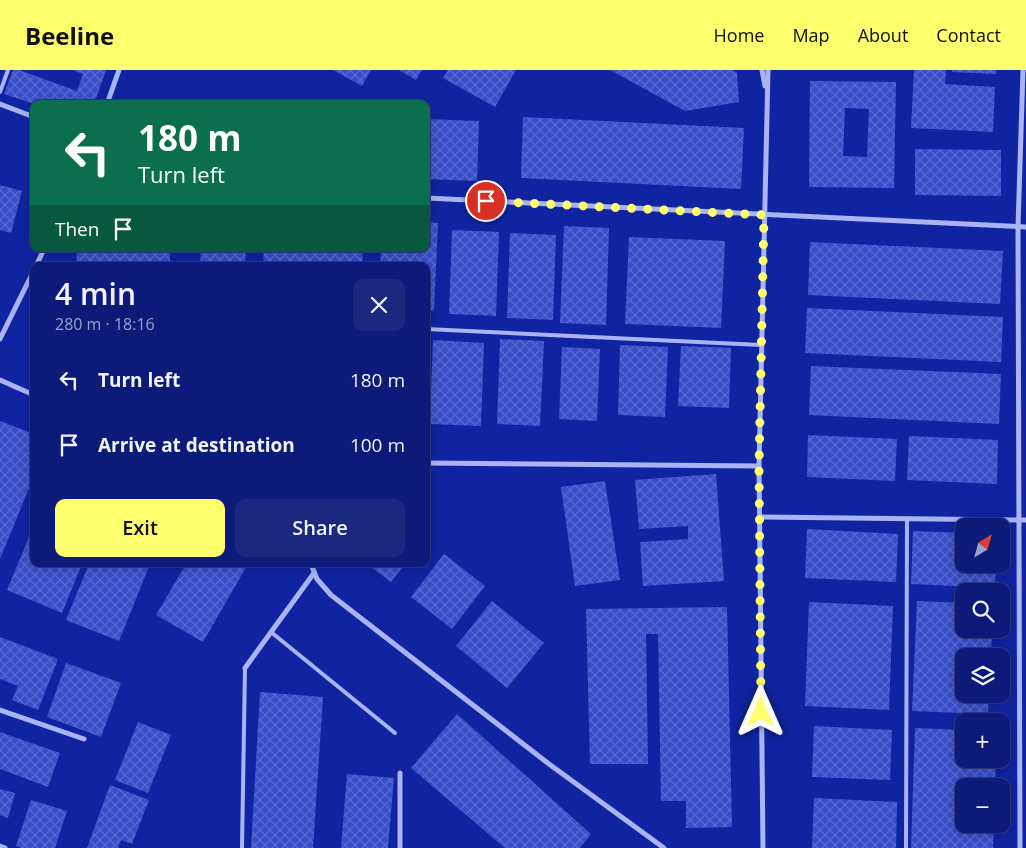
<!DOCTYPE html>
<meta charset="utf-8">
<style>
:root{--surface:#0c1b79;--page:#1a2880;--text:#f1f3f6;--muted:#9aa1c6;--line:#2c398a;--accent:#feff6d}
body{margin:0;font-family:"Open Sans",sans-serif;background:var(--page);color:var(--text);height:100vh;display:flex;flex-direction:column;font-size:19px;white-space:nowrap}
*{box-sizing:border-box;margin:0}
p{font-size:16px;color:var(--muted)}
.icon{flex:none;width:28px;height:28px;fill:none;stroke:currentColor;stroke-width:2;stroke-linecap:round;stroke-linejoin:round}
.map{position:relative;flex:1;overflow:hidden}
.side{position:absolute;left:30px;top:192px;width:400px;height:305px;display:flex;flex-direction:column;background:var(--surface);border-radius:10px;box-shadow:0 2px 12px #0003,0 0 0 1px var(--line)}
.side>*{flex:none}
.top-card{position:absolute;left:30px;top:30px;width:400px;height:152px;border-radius:10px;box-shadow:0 2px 12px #0003,0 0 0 1px var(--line);background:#0b6e4f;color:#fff;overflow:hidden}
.needle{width:32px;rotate:37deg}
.controls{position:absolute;left:955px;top:448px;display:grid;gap:10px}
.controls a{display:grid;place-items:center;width:55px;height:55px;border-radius:10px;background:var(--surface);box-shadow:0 2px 12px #0003,0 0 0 1px var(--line);font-size:25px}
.pin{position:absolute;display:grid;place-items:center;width:42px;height:42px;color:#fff;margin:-21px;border:2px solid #fff;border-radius:50%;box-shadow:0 1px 5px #0007}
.me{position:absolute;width:55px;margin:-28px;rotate:0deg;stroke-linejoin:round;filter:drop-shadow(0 0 4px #0008)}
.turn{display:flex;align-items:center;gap:18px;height:105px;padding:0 25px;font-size:22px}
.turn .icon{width:65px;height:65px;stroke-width:2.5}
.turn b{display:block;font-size:35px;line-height:42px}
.then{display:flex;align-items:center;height:48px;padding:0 25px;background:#0003;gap:10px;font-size:19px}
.round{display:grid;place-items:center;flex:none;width:52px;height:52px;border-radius:10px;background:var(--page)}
.head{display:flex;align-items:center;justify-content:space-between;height:85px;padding:0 25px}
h1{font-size:30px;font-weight:600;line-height:38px}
.primary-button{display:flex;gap:10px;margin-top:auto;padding:10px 25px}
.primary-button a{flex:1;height:58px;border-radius:10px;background:var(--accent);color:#111;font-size:20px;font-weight:600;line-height:58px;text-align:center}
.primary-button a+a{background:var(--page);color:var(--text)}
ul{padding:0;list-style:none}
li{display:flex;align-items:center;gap:15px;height:65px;padding:0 25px}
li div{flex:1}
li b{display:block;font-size:19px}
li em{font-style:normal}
header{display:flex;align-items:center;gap:30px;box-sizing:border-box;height:70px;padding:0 25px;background:var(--accent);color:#111}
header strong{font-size:24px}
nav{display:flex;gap:28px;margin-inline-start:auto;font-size:18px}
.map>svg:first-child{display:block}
.building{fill:url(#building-cross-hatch);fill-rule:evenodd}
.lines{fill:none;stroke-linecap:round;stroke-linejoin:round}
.service{stroke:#a9b4f5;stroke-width:4}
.minor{stroke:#a9b4f5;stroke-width:5}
.route{stroke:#feff6d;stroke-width:9;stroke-dasharray:0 16.2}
</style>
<header>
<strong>Beeline</strong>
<nav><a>Home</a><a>Map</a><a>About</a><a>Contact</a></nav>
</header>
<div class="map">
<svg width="1026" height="778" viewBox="0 0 1026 778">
<defs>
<pattern id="building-cross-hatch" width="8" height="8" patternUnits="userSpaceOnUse" patternTransform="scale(1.25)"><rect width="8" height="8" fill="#394ec8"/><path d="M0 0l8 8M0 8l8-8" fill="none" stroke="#5769d0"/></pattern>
</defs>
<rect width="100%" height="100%" fill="#1024a1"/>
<g class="building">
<polygon points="13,0 19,0 77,21 83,4 72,0 106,0 94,34 34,34 4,24"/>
<polygon points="333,0 371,0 362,16"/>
<polygon points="399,0 422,0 416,10"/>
<polygon points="448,0 516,0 495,37 443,8"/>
<polygon points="610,0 732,0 737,3 739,32 685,41"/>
<polygon points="914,0 946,0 945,14 995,17 993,62 911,58"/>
<polygon points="952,0 996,0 996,4 952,2"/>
<path d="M810 11 896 12 894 118 809 117ZM845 38 869 39 867 87 843 86Z"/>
<polygon points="523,47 744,58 741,119 521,108"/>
<polygon points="426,49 479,51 477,111 426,109"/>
<polygon points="915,79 1001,80 1001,126 915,125"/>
<polygon points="0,115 22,121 11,163 0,160"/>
<polygon points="426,152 438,153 434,241 426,240 426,196 380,196 381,179 426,179"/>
<polygon points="564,156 609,158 606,255 560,253"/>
<polygon points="452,160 499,162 496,246 449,244"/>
<polygon points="510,163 556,165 553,250 507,248"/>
<polygon points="629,167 725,171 721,258 625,254"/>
<polygon points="810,172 1003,181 1000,234 808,225"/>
<polygon points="77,179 170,179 170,196 76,196"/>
<polygon points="201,179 246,179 245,196 200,196"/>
<polygon points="264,179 363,179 362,196 263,196"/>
<polygon points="807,238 1003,247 1001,292 805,283"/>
<polygon points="500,269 544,271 540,356 497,354"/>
<polygon points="433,270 484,273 481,356 430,354"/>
<polygon points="620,275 668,277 665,347 618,345"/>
<polygon points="681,276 731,278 729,338 678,336"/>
<polygon points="562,277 600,279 597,351 559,349"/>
<polygon points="811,296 1001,304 999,354 809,345"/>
<polygon points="0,351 34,364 34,406 0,489"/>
<polygon points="808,365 897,369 895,411 807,407"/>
<polygon points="909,366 998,370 997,414 907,410"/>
<polygon points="716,404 724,511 643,516 640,472 688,469 688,456 639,459 635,410"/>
<polygon points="605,411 620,510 575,516 561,417"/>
<polygon points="34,455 34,494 82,494 62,543 7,520"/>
<polygon points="807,459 898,464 896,512 805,508"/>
<polygon points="913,461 964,463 964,494 996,494 995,518 911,514"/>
<polygon points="444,484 485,516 452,559 411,527"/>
<polygon points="89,494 150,494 119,571 66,550"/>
<polygon points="186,494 248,494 203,572 156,545"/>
<polygon points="367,494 405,494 391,512"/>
<polygon points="492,531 544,573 507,618 456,576"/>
<polygon points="917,531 964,533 964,559 992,559 991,586 964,586 964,624 989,624 988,644 912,641"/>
<polygon points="809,532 893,536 889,640 805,636"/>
<polygon points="727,537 732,757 686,758 686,731 661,731 658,564 646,564 648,694 590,694 586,539"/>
<polygon points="0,567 58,589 38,640 12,630 18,616 0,609"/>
<polygon points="66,593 121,613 101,667 47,647"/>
<polygon points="260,622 323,627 313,778 251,778"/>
<polygon points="457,644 591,764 580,778 505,778 411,698"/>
<polygon points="138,652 171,665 148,723 115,710"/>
<polygon points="814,656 892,660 890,710 812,707"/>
<polygon points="915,658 964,660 964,689 996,689 995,716 964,716 964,754 994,754 993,778 911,778"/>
<polygon points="0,662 60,683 48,717 0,699"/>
<polygon points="347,704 394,708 388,778 341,778"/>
<polygon points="110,715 149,730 132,774 121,770 118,778 87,778"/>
<polygon points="0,719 15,723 8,748 0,745"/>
<polygon points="814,728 897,732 896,778 812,778"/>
<polygon points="31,730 67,741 55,778 21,778 16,776"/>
</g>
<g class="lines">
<g class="service">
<polyline points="0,22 8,0"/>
<polyline points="426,259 761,275"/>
<polyline points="271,562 395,663"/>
<polyline points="242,778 245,598"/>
<polyline points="906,778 907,449"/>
</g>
<g class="minor">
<polyline points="762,0 765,16"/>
<polyline points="0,34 34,47"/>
<polyline points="107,34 119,0"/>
<polyline points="426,128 1026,157"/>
<polyline points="36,196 44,179"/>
<polyline points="0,269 34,200"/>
<polyline points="0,310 34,325"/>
<polyline points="426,393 759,396"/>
<polyline points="760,447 1026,450"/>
<polyline points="311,494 317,509 331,525 549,694 664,778"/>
<polyline points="245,598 314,503"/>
<polyline points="0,640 84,669"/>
<polyline points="0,776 5,778"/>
<polyline points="400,778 400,703"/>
<polyline points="763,778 759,396 768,0"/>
<polyline points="1020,778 1018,157 1023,0"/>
</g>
</g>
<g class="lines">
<polyline class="route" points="486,131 764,145 759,396 761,642"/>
</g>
</svg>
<div class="controls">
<a><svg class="needle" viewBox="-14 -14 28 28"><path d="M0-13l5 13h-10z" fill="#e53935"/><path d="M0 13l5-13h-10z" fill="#9aa1c6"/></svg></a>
<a><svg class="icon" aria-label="search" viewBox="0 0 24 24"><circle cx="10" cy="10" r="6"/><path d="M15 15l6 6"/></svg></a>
<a><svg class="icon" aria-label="layers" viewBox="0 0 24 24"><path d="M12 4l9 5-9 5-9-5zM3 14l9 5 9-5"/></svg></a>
<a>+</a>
<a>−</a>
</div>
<div class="pin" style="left:486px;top:131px;background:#d93025"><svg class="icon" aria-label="arrive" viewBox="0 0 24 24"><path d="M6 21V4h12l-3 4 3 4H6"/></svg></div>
<svg class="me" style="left:761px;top:642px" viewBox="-20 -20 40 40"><path d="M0-17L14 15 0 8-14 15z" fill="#feff6d" stroke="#fff" stroke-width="4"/></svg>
<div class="top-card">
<div class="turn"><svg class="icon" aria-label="left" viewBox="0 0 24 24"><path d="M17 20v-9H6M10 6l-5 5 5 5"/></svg><div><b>180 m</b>Turn left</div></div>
<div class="then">Then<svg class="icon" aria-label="arrive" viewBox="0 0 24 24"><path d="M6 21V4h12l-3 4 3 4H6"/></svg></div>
</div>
<section class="side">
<div class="head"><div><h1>4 min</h1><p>280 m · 18:16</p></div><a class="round"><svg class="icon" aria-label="close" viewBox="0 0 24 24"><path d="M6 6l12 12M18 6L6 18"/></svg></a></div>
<ul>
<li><svg class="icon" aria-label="left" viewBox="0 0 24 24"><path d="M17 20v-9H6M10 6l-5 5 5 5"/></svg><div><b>Turn left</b></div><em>180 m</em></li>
<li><svg class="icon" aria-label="arrive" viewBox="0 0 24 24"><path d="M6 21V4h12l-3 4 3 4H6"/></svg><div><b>Arrive at destination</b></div><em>100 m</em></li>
</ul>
<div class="primary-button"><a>Exit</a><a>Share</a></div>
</section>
</div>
